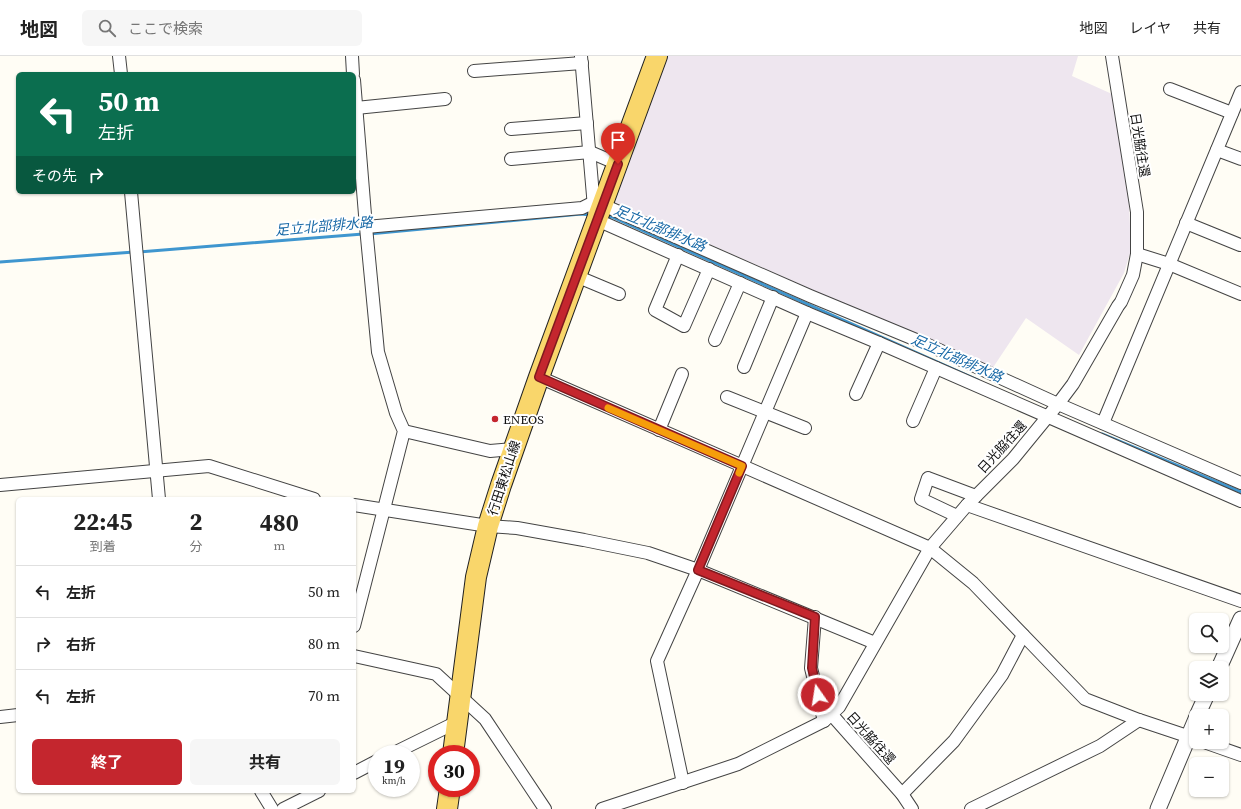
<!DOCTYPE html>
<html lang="ja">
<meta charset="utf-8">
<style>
:root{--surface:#fff;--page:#f6f6f6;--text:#222;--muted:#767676;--line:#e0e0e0;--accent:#c4262e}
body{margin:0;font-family:"Source Serif 4","Noto Sans JP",serif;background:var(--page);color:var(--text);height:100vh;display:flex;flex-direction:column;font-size:15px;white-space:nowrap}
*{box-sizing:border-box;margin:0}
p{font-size:13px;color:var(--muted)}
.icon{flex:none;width:22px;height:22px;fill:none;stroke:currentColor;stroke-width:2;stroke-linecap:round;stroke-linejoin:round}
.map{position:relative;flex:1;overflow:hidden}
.sheet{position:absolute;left:16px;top:441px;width:340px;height:296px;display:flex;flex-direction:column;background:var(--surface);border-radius:6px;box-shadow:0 1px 3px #0004}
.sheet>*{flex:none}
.hud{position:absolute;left:16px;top:16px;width:340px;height:122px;border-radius:6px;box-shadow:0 1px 3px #0004;background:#0b6e4f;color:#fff;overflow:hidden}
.buttons{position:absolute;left:1189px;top:557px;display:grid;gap:8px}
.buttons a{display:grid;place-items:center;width:40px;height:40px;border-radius:6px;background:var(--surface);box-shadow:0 1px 3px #0004;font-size:20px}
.speed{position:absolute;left:368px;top:689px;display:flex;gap:8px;font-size:20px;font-weight:700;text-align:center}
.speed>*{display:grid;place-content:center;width:52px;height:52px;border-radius:50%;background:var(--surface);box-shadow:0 1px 3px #0004;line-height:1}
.speed small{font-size:10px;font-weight:400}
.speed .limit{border:6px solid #d22;background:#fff;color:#111}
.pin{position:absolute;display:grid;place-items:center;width:34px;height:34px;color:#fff;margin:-41px -17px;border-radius:50% 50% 50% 0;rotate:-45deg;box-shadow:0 0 4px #0007}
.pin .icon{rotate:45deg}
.me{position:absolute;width:44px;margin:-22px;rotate:347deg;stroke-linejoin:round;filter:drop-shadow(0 0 3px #0008)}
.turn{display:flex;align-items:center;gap:14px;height:84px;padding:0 16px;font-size:18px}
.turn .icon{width:52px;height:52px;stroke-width:2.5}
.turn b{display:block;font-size:28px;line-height:34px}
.then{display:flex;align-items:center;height:38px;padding:0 16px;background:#0003;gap:8px;font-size:15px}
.eta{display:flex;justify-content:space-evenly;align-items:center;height:68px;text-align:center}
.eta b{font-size:24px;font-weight:700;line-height:28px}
.primary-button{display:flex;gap:8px;margin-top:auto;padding:8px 16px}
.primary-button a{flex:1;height:46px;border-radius:6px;background:var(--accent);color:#fff;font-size:16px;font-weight:700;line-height:46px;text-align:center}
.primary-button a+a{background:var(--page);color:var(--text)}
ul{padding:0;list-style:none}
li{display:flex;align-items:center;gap:12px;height:52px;padding:0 16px;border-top:1px solid var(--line)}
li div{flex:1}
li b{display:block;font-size:15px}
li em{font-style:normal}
header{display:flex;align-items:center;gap:24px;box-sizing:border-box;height:56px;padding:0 20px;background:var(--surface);border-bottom:1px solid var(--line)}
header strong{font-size:19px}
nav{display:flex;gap:22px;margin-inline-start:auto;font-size:14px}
.search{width:280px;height:36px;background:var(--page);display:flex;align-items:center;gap:10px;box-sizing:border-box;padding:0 14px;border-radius:6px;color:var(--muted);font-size:15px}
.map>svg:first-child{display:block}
.industrial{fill:#eee6ef}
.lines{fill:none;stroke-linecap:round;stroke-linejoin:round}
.stream{stroke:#3f96cf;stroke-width:3}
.minor-casing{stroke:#444;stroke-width:14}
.tertiary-casing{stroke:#444;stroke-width:17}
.primary-casing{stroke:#222;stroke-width:22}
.minor{stroke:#fff;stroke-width:12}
.tertiary{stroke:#fff;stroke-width:15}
.primary{stroke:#f9d66b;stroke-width:20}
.route-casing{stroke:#7f191e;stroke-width:10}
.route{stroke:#c4262e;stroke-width:7}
.slow{stroke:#f59e0b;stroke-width:7}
.poi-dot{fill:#c4262e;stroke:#fff;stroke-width:1.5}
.labels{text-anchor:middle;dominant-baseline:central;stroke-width:4;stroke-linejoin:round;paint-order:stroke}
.street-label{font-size:13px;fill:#111;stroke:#fff}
.poi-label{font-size:13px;fill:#111;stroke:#fff;text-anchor:start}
.water-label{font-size:14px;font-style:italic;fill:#1768a6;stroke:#fff}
</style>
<header>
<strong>地図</strong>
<div class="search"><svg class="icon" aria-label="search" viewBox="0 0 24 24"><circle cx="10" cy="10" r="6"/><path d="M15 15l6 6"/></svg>ここで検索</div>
<nav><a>地図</a><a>レイヤ</a><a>共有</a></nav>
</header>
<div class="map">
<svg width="1241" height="753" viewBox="0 0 1241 753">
<rect width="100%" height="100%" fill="#fffdf5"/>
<polygon class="industrial" points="667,0 1078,0 1072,20 1112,38 1129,146 1131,194 1124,217 1079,299 1026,262 992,313 614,146"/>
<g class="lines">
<g class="stream">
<polyline points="606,161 612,161 978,324"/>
<polyline points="369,178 581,158 590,159"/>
<polyline points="139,196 363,178"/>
<polyline points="0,206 134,196"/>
<polyline points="1102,378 1241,436"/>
</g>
<defs>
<g id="minor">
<polyline points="119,0 121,18"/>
<polyline points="352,0 353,18"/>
<polyline points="581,0 595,163 807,257 879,287 1241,445"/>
<polyline points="474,15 582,7"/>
<polyline points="354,24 366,171 378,296 396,357 404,375 354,570"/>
<polyline points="1170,33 1232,57"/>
<polyline points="356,52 445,43"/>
<polyline points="511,73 587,67"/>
<polyline points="1217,94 1241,103"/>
<polyline points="511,103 590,96 618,108"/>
<polyline points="131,136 159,443"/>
<polyline points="603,149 810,240 926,288 1058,348 1241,427"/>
<polyline points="1186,167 1240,189"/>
<polyline points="366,171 582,152 594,146"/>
<polyline points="1137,198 1169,208 1241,238"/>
<polyline points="678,199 655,254 684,270 709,213"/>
<polyline points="576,220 619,238"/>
<polyline points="715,284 740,227"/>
<polyline points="744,311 773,241"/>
<polyline points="539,321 930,492 973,527 1085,643 1139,664 1196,683"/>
<polyline points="856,338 879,287"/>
<polyline points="727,341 805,372"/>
<polyline points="913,365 936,312"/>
<polyline points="1103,367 1241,36"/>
<polyline points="659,374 682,318"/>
<polyline points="404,375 490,395 513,393"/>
<polyline points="0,429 209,410 314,443"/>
<polyline points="354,449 488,470 517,472 584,484 648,497 698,514 875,587"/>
<polyline points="967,449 1241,545"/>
<polyline points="957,460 921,443 928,422 976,440"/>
<polyline points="815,561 811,612 824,665"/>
<polyline points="354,600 436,618 485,663 545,753"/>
<polyline points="832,659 902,738 912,753"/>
<polyline points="0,661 18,659"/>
<polyline points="1204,686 1241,699"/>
<polyline points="392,698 457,666"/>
<polyline points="354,717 377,705"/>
<polyline points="683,727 657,605 698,514 807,257"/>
<polyline points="261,735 272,753"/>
<polyline points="902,738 954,685 1002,619 1023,579"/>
<polyline points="283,753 319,735"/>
<polyline points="602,753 738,708 824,665 839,651 930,492 967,449 1013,403 1058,348 1073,328 1118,250 1121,246 1133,219 1137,198 1137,156 1112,0"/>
<polyline points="971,753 1100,690 1139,664"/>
</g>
<g id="tertiary">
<polyline points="1219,612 1241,563"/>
<polyline points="1197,660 1207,638"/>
<polyline points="1158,753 1196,663"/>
</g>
<g id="primary">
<polyline points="453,698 476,521 488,470 501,429 539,321 657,0"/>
<polyline points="447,753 450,732"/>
</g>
</defs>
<use href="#minor" class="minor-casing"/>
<use href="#tertiary" class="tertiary-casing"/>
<use href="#primary" class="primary-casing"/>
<use href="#minor" class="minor"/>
<use href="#tertiary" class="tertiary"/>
<use href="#primary" class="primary"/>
</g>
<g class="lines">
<defs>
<polyline id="route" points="618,108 539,321 742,410 698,514 815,561 812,612 818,639"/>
</defs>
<use href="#route" class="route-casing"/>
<use href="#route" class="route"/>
<polyline class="slow" points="608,352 742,410 739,417"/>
</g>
<circle class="poi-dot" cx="495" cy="363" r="4"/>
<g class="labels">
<g class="street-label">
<text transform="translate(1140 89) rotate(81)">日光脇往還</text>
<text transform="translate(1002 391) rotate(-48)">日光脇往還</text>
<text transform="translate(504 422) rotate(-72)">行田東松山線</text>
<text transform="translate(871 682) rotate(48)">日光脇往還</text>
</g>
<g class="poi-label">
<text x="503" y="363">ENEOS</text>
</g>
<g class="water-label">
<text transform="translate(324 170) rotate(-5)">足立北部排水路</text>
<text transform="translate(660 172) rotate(23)">足立北部排水路</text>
<text transform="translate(957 302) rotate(24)">足立北部排水路</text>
</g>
</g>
</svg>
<div class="buttons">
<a><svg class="icon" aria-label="search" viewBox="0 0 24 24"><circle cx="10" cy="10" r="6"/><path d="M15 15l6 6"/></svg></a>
<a><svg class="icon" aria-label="layers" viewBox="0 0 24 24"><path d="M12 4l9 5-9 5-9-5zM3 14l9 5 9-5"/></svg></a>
<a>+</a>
<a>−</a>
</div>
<div class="speed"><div>19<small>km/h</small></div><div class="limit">30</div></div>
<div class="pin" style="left:618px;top:108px;background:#d93025"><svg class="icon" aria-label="arrive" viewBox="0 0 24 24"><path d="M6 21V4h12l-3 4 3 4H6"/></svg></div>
<svg class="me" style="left:818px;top:639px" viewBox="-20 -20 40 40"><circle r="17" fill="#c4262e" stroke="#fff" stroke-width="3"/><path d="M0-11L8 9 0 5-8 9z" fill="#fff"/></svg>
<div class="hud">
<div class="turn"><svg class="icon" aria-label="left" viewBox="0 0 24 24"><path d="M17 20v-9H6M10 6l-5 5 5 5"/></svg><div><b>50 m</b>左折</div></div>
<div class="then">その先<svg class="icon" aria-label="right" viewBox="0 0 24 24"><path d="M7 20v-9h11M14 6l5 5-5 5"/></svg></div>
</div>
<section class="sheet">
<div class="eta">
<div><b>22:45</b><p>到着</p></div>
<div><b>2</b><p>分</p></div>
<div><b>480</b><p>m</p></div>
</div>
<ul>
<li><svg class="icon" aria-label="left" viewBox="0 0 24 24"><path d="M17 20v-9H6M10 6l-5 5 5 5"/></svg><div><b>左折</b></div><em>50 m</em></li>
<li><svg class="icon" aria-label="right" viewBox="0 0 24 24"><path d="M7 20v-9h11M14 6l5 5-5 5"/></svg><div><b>右折</b></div><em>80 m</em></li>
<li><svg class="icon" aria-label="left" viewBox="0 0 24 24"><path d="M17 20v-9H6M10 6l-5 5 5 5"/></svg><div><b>左折</b></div><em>70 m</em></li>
</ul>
<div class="primary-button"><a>終了</a><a>共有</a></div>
</section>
</div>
